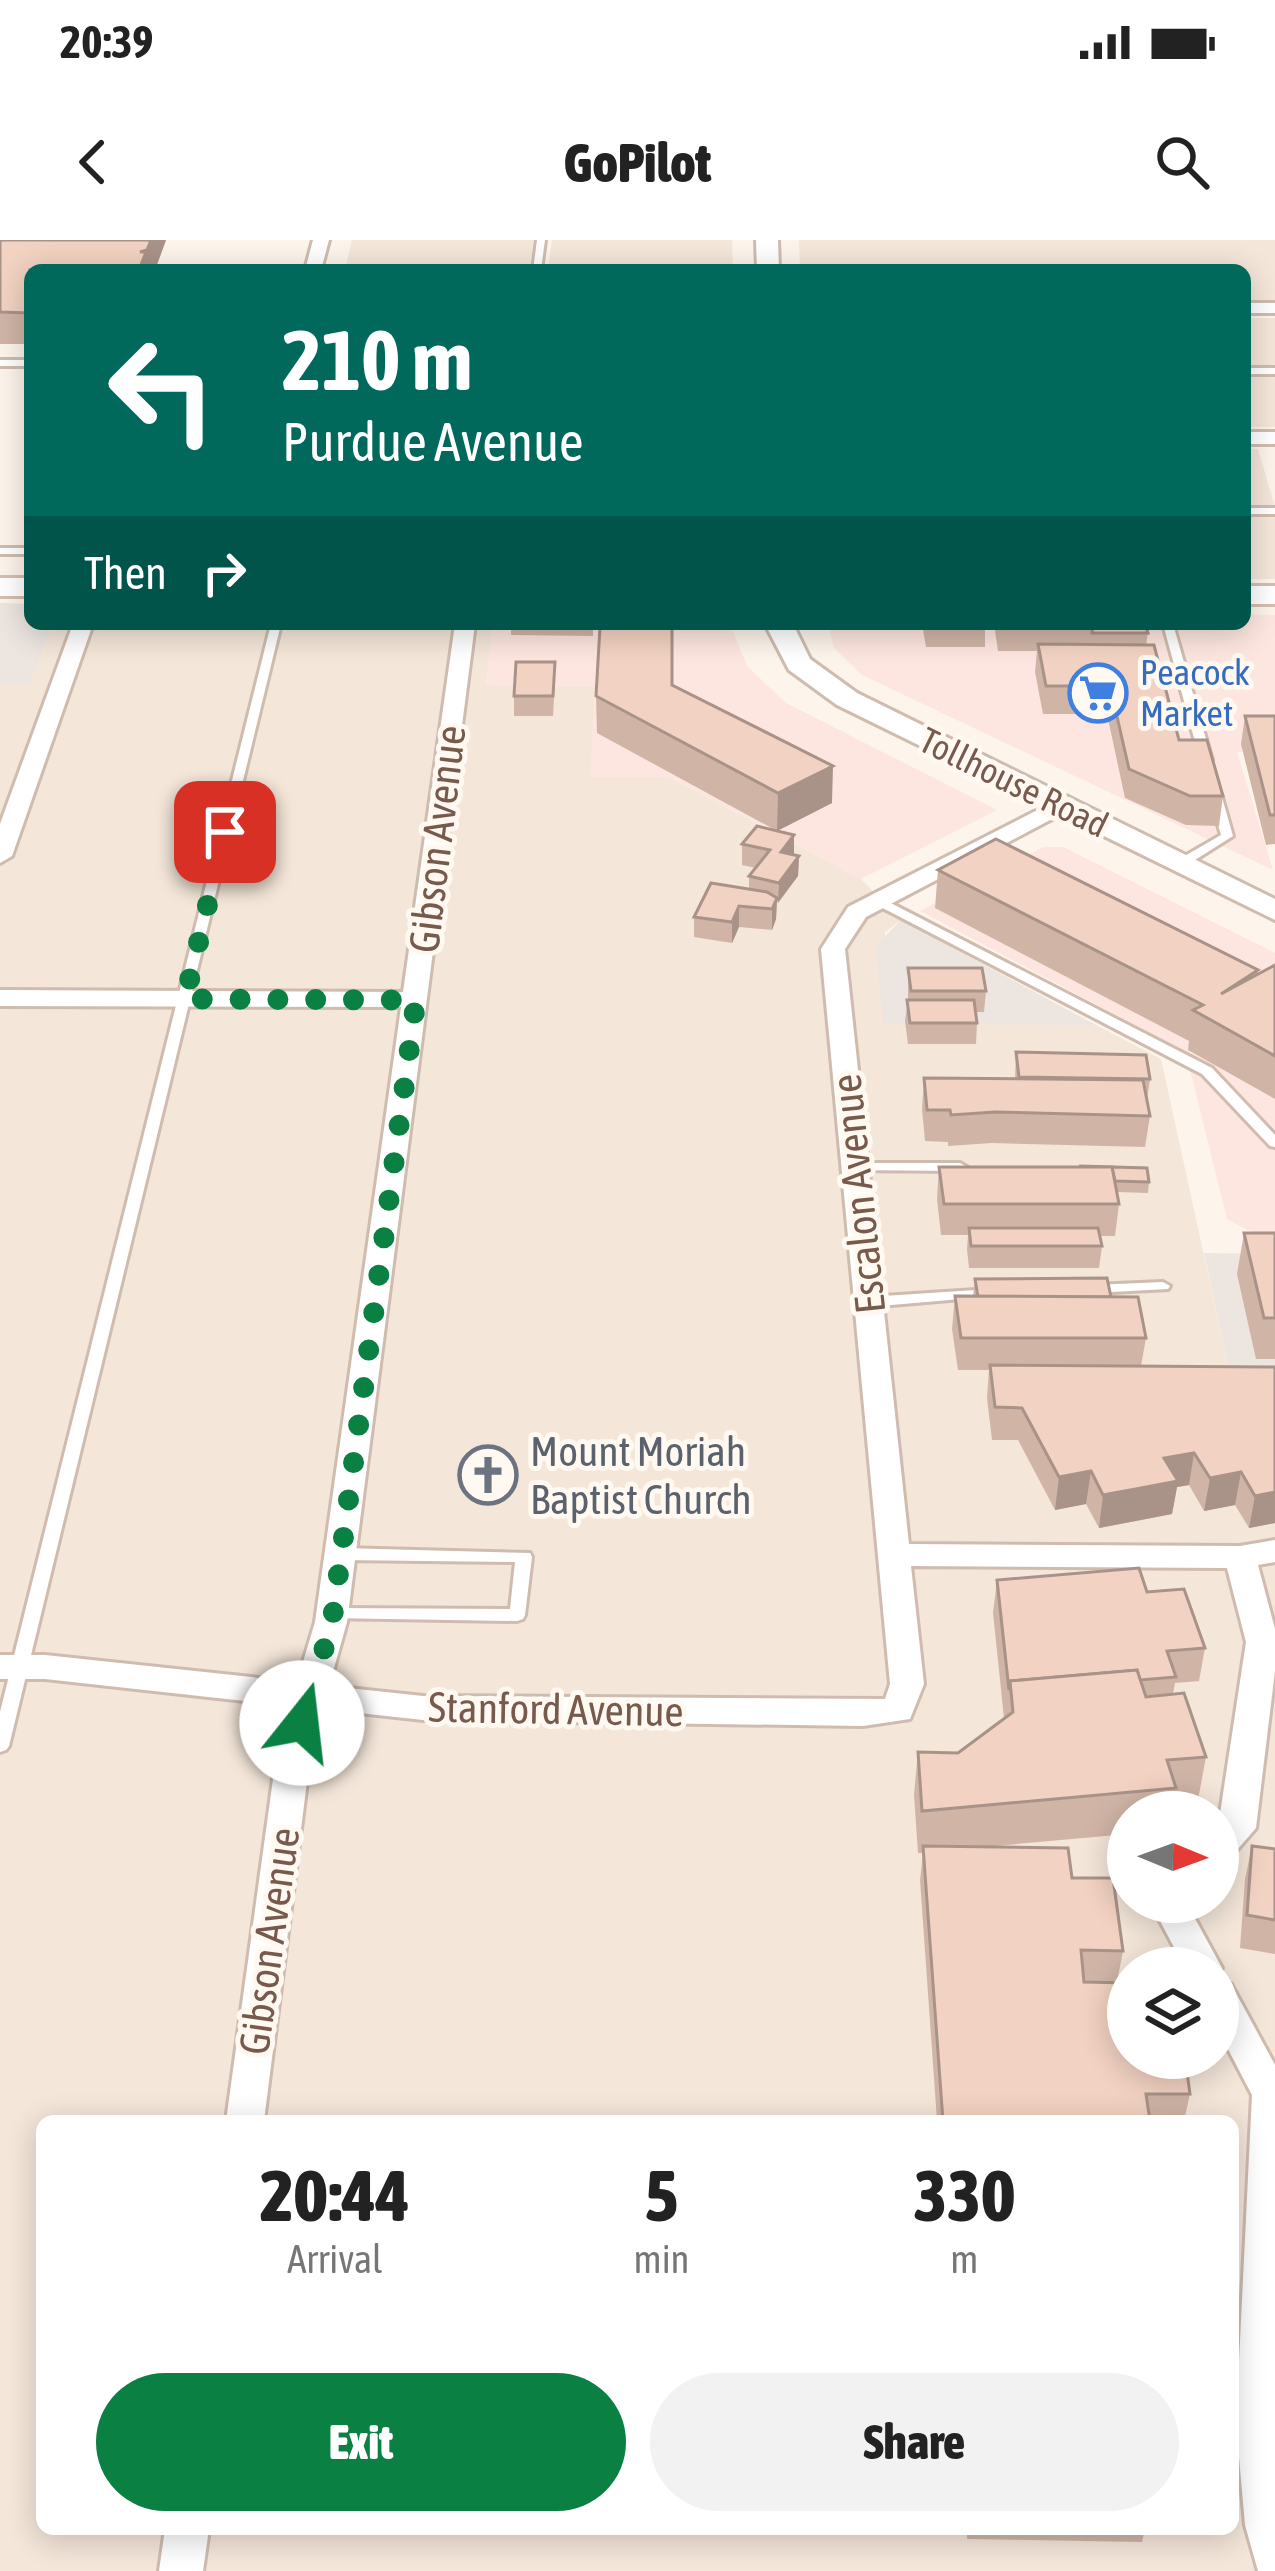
<!DOCTYPE html>
<style>
:root{--surface:#fff;--page:#f2f2f2;--text:#222;--muted:#767676;--accent:#0b8043}
body{margin:0;font-family:"Asap Condensed",sans-serif;background:var(--page);color:var(--text);height:100vh;display:flex;flex-direction:column;font-size:45px;white-space:nowrap}
*{box-sizing:border-box;margin:0}
p{font-size:39px;color:var(--muted)}
.icon{flex:none;width:66px;height:66px;fill:none;stroke:currentColor;stroke-width:2;stroke-linecap:round;stroke-linejoin:round}
.map{position:relative;flex:1;overflow:hidden}
.side{position:absolute;left:36px;top:1875px;width:1203px;height:420px;display:flex;flex-direction:column;background:var(--surface);border-radius:18px;box-shadow:0 6px 30px #0003}
.side>*{flex:none}
.hud{position:absolute;left:24px;top:24px;width:1227px;height:366px;border-radius:18px;box-shadow:0 6px 30px #0003;background:#00695c;color:#fff;overflow:hidden}
.needle{width:78px;rotate:91deg}
.fabs{position:absolute;left:1107px;top:1551px;display:grid;gap:24px}
.fabs a{display:grid;place-items:center;width:132px;height:132px;border-radius:50%;background:var(--surface);box-shadow:0 6px 30px #0003;font-size:60px}
.pin{position:absolute;display:grid;place-items:center;width:102px;height:102px;color:#fff;margin:-51px;border-radius:24px;box-shadow:0 6px 18px #0006}
.me{position:absolute;width:132px;margin:-66px;rotate:16deg;stroke-linejoin:round;filter:drop-shadow(0 0 9px #0008)}
.turn{display:flex;align-items:center;gap:42px;height:252px;padding:0 60px;font-size:54px}
.turn .icon{width:156px;height:156px;stroke-width:2.5}
.turn b{display:block;font-size:84px;line-height:102px}
.then{display:flex;align-items:center;height:114px;padding:0 60px;background:#0003;gap:24px;font-size:45px}
.eta{display:flex;justify-content:space-evenly;align-items:center;height:204px;text-align:center}
.eta b{font-size:72px;font-weight:800;line-height:84px}
.button{display:flex;gap:24px;margin-top:auto;padding:24px 60px}
.button a{flex:1;height:138px;border-radius:72px;background:var(--accent);color:#fff;font-size:48px;font-weight:800;line-height:138px;text-align:center}
.button a+a{background:var(--page);color:var(--text)}
.status{display:flex;justify-content:space-between;align-items:center;height:84px;padding:0 60px;background:var(--surface);direction:ltr}
.status svg{height:33px;fill:currentColor}
header{display:flex;justify-content:space-between;align-items:center;height:156px;padding:0 60px;background:var(--surface);font-size:54px;font-weight:800}
.map>svg:first-child{display:block}
.residential{fill:#f4e6d9;fill-rule:evenodd}
.commercial{fill:#fde6df}
.industrial{fill:#ece5e0}
.lines{fill:none;stroke-linecap:round;stroke-linejoin:round}
.service-casing{stroke:#cfbcaf;stroke-width:6}
.minor-casing{stroke:#cfbcaf;stroke-width:6}
.tertiary-casing{stroke:#cfbcaf;stroke-width:6}
.secondary-casing{stroke:#d5beaf;stroke-width:6}
.service{fill:#fff;fill-rule:evenodd}
.minor{fill:#fff;fill-rule:evenodd}
.tertiary{fill:#fff;fill-rule:evenodd}
.secondary{fill:#fff;fill-rule:evenodd}
.wall{fill:#d0b5a7}
.shaded-wall{fill:#a99388}
.building{fill:#f2d2c2;stroke:#a99388;stroke-width:3}
.route{stroke:#0b8043;stroke-width:21;stroke-dasharray:0 37.8}
.labels{text-anchor:middle;dominant-baseline:central;stroke-width:10;stroke-linejoin:round;paint-order:stroke}
.far-shop-label{font-size:36px;fill:#366cbe;stroke:#fff9f1;text-anchor:start}
.far-street-label{font-size:36px;fill:#785a4d;stroke:#fff9f1}
.street-label{font-size:42px;fill:#785a4d;stroke:#fff9f1}
.worship-label{font-size:42px;fill:#5b616d;stroke:#fff9f1;text-anchor:start}
</style>
<div class="status"><b>20:39</b><svg viewBox="0 0 49 12"><path d="M0 12V9h3v3zM5 12V6h3v6zM10 12V3h3v9zM15 12V0h3v12zM26 1h20v11H26zM47 4h2v5h-2z"/></svg></div>
<header><svg class="icon" aria-label="back" viewBox="0 0 24 24"><path d="M15 5l-7 7 7 7"/></svg>GoPilot<svg class="icon" aria-label="search" viewBox="0 0 24 24"><circle cx="10" cy="10" r="6"/><path d="M15 15l6 6"/></svg></header>
<div class="map">
<svg width="1275" height="2331" viewBox="0 0 1275 2331">
<rect width="100%" height="100%" fill="#fdf4eb"/>
<g class="residential">
<polygon points="352,0 534,0 530,30 345,30"/>
<polygon points="552,0 732,0 733,30 548,30"/>
<polygon points="799,0 1275,0 1275,60 1245,60 1245,30 800,30"/>
<rect x="1245" y="78" width="30" height="48"/>
<rect x="1245" y="134" width="30" height="53"/>
<polygon points="1245,209 1258,209 1275,267 1245,267"/>
<rect x="1245" y="274" width="30" height="65"/>
<path d="M53 384H493L486 445 595 446 591 536 669 537 861 639 901 680 885 692 884 784 1096 785 1161 819 1233 1148 1275 1149V2331H0V443H31ZM1128 1572H1218V1662H1128ZM1128 1728H1218V1818H1128ZM42 1881H1233V2289H42Z"/>
</g>
<g class="commercial">
<polygon points="1245,374 1275,375 1275,512 1237,512 1273,630 862,435 834,408 828,384 1245,384"/>
<polygon points="493,384 730,384 747,426 786,463 997,570 861,639 669,537 590,537 595,446 486,445"/>
<polygon points="1043,607 1063,607 1275,713 1275,994 1255,994 1227,979 1187,818 1195,817 920,671"/>
</g>
<g class="industrial">
<polygon points="0,363 30,364 30,384 53,384 31,443 0,443"/>
<polygon points="901,680 1096,785 883,784 876,706"/>
<polygon points="1204,1013 1275,1014 1275,1149 1233,1148"/>
</g>
<g class="lines">
<defs>
<g id="service">
<polygon points="537,0 545,0 541,30 533,30"/>
<rect x="0" y="120" width="30" height="6"/>
<rect x="1245" y="128" width="30" height="6"/>
<rect x="1245" y="268" width="30" height="6"/>
<rect x="0" y="308" width="30" height="6"/>
<polygon points="271,384 281,384 9,1506 6,1510 0,1512 0,1472"/>
<polygon points="1163,384 1173,384 1212,520 1210,522 1202,522 1200,520"/>
<polygon points="1215,551 1221,554 1233,596 1184,627 1176,627 1176,621 1221,595 1209,554"/>
<polygon points="879,657 1212,828 1275,895 1275,907 1270,906 1202,834 875,664 875,658"/>
<polygon points="855,923 960,923 967,927 960,931 850,930 848,927 850,924"/>
<polygon points="1163,1042 1170,1046 1168,1049 1093,1053 1086,1049 1093,1045"/>
<polygon points="991,1049 996,1050 998,1053 996,1056 868,1067 861,1062 868,1057"/>
<polygon points="341,1308 530,1313 532,1317 525,1375 523,1379 517,1381 327,1378 325,1374 327,1370 333,1368 510,1369 515,1322 341,1320 335,1318 333,1314 335,1310"/>
</g>
<g id="minor">
<polygon points="313,0 329,0 321,30 305,30"/>
<rect x="1245" y="63" width="30" height="10"/>
<rect x="1245" y="192" width="30" height="12"/>
<polygon points="73,384 93,384 12,616 0,623 0,584"/>
<polygon points="455,384 475,384 347,1382 329,1446 423,1456 885,1459 890,1444 821,709 848,667 1061,558 1069,560 1069,570 866,677 845,709 909,1304 1240,1306 1275,1300 1275,1322 1258,1325 1275,1389 1275,1431 1256,1588 1230,1618 1218,1622 1218,1587 1246,1402 1227,1328 911,1326 924,1444 910,1479 863,1486 423,1480 323,1469 311,1510 264,1881 226,1881 277,1510 290,1466 45,1439 0,1439 0,1415 45,1415 297,1442 315,1382 401,767 0,766 0,750 403,752"/>
<polygon points="1150,1662 1186,1662 1222,1728 1218,1736 1218,1728 1185,1728"/>
<polygon points="1218,1740 1231,1744 1275,1825 1275,2331 1258,2331 1245,2285 1236,2183 1252,1855 1218,1790"/>
<polygon points="165,2289 209,2289 203,2331 159,2331"/>
</g>
<g id="tertiary">
<polygon points="756,0 778,0 779,30 757,30"/>
<polygon points="765,384 793,384 810,419 857,453 1275,659 1275,680 837,465 789,430"/>
</g>
<g id="secondary">
<rect x="0" y="338" width="30" height="18"/>
<rect x="1245" y="346" width="30" height="18"/>
</g>
</defs>
<use href="#service" class="service-casing"/>
<use href="#minor" class="minor-casing"/>
<use href="#tertiary" class="tertiary-casing"/>
<use href="#secondary" class="secondary-casing"/>
<use href="#service" class="service"/>
<use href="#minor" class="minor"/>
<use href="#tertiary" class="tertiary"/>
<use href="#secondary" class="secondary"/>
</g>
<g class="wall">
<polygon points="0,0 166,0 155,30 30,30 30,104 0,104"/>
<polygon points="511,384 593,384 593,396 511,395"/>
<polygon points="922,384 985,384 985,407 926,407"/>
<polygon points="994,384 1145,384 1148,393 1146,405 1179,500 1223,556 1219,586 1186,585 1125,558 1107,474 1043,474 1035,432 1037,411 998,411"/>
<polygon points="555,441 553,476 514,476 514,456"/>
<polygon points="672,445 832,563 777,591 597,493 596,456"/>
<polygon points="1245,476 1275,476 1275,604 1266,605 1241,504"/>
<polygon points="794,595 794,614 799,616 798,636 777,663 776,679 772,690 739,687 732,703 694,697 694,677 749,649 749,636 756,628 742,625 742,604"/>
<polygon points="938,630 1258,730 1258,734 1275,725 1275,859 1188,810 1189,801 935,668"/>
<polygon points="908,728 986,751 984,772 976,772 977,783 976,804 908,804 905,781 908,760"/>
<polygon points="1016,812 1150,839 1147,860 1150,876 1145,907 992,903 948,906 948,902 925,901 922,869 924,838 1015,839"/>
<polygon points="939,927 1149,942 1148,953 1117,952 1119,964 1115,996 1100,996 1102,1006 1099,1028 969,1028 967,1009 968,995 941,995 937,959"/>
<polygon points="1244,993 1275,993 1275,1119 1256,1119 1237,1034"/>
<polygon points="975,1039 1111,1057 1146,1098 1141,1126 1275,1127 1275,1283 1249,1288 1235,1265 1204,1271 1189,1245 1177,1247 1172,1274 1136,1281 1099,1288 1086,1264 1055,1270 1018,1200 992,1200 987,1158 989,1130 958,1130 952,1089 955,1056 973,1057"/>
<polygon points="997,1340 1147,1352 1205,1408 1199,1441 1175,1443 1173,1454 1206,1517 1198,1560 1174,1562 1172,1572 1128,1572 1128,1594 984,1607 1072,1638 1123,1711 1117,1742 1128,1818 1190,1854 1184,1881 937,1881 920,1640 923,1613 918,1613 914,1555 918,1512 958,1513 1004,1478 993,1373"/>
<polygon points="1252,1606 1275,1609 1275,1714 1240,1708 1245,1639"/>
<polygon points="967,2289 1145,2289 1142,2302 967,2299"/>
</g>
<g class="shaded-wall">
<polygon points="151,0 166,0 155,30 139,30 140,12"/>
<polygon points="833,526 832,563 777,591 778,553"/>
<polygon points="794,595 794,615 781,612"/>
<polygon points="799,616 798,636 778,663 779,643"/>
<polygon points="777,658 776,679 772,690 772,669"/>
<polygon points="739,666 739,687 732,703 732,682"/>
<polygon points="1194,1213 1189,1245 1177,1247 1172,1274 1099,1288 1103,1255 1164,1218"/>
<polygon points="1091,1231 1086,1264 1055,1270 1059,1237"/>
<polygon points="1241,1232 1235,1265 1204,1271 1210,1238"/>
<polygon points="1275,1252 1275,1283 1249,1288 1255,1256"/>
</g>
<g class="building">
<polygon points="0,0 151,0 147,10 140,12 146,12 139,30 30,30 30,73 0,72"/>
<polygon points="926,384 985,384 986,388 927,388"/>
<polygon points="1093,384 1145,384 1148,393 1092,393"/>
<polygon points="600,387 672,387 672,445 833,526 778,553 596,456"/>
<polygon points="1038,404 1154,405 1179,500 1207,500 1223,556 1190,556 1129,529 1110,446 1046,446"/>
<polygon points="516,422 555,422 553,456 514,456"/>
<polygon points="1245,476 1275,476 1275,575 1270,575"/>
<polygon points="757,586 794,595 781,612 799,616 779,643 749,636 770,610 742,604"/>
<polygon points="996,599 1258,730 1221,754 1275,725 1275,816 1193,770 1203,765 938,630"/>
<polygon points="711,643 767,652 777,658 772,669 739,666 732,682 694,677"/>
<polygon points="908,728 982,728 986,751 911,751"/>
<polygon points="907,760 974,760 977,783 910,783"/>
<polygon points="1016,812 1146,815 1150,839 1019,837"/>
<polygon points="924,838 1143,840 1150,876 995,872 951,875 950,870 927,870"/>
<polygon points="1079,926 1147,928 1149,942 1115,941 1112,927"/>
<polygon points="939,927 1112,927 1119,964 944,964"/>
<polygon points="969,988 1098,988 1102,1006 971,1006"/>
<polygon points="1244,993 1275,993 1275,1078 1264,1078"/>
<polygon points="1107,1038 1111,1057 978,1057 975,1039"/>
<polygon points="955,1056 1138,1057 1146,1098 961,1098"/>
<polygon points="990,1125 1275,1127 1275,1252 1255,1256 1241,1232 1210,1238 1194,1213 1164,1218 1178,1241 1141,1248 1103,1255 1091,1231 1059,1237 1022,1168 995,1167"/>
<polygon points="1139,1328 1147,1352 1184,1349 1205,1408 1167,1411 1176,1437 1140,1440 1137,1430 1010,1441 1009,1450 997,1340"/>
<polygon points="1137,1430 1146,1457 1184,1453 1206,1517 1167,1520 1176,1548 922,1571 918,1512 958,1513 1013,1472 1010,1441"/>
<polygon points="923,1606 1068,1608 1072,1638 1113,1638 1123,1711 1081,1710 1084,1742 1128,1743 1128,1818 1185,1818 1190,1854 1146,1854 1150,1881 943,1881"/>
<polygon points="1252,1606 1275,1609 1275,1680 1247,1675"/>
</g>
<g class="lines">
<polyline class="route" points="225,592 185,759 416,760 332,1382 302,1483"/>
</g>
<defs>
<symbol id="supermarket-ring" viewBox="-11 -11 22 22"><circle r="9.5" fill="#fff9f1" stroke="#3f7fe0" stroke-width="1.5"/><path d="M-6-5.5h2.5l.6 2H6L4.5 2H-2.5L-4.4-4H-6ZM-1.5 3.2a1.3 1.3 0 1 0 .1 0ZM3 3.2a1.3 1.3 0 1 0 .1 0Z" fill="#3f7fe0"/></symbol>
<symbol id="church-ring" viewBox="-11 -11 22 22"><circle r="9.5" fill="#fff9f1" stroke="#6b7280" stroke-width="1.5"/><path d="M-1.2-6h2.4v3.5h3.3v2.4h-3.3V6h-2.4V-.1h-3.3v-2.4h3.3Z" fill="#6b7280"/></symbol>
</defs>
<g fill-rule="evenodd">
<use href="#supermarket-ring" x="1065" y="420" width="66" height="66"/>
<use href="#church-ring" x="455" y="1202" width="66" height="66"/>
</g>
<g class="labels">
<g class="far-shop-label">
<text x="1140" y="432">Peacock<tspan x="1140" dy="41">Market</tspan></text>
</g>
<g class="far-street-label">
<text transform="translate(1014 542) rotate(26)">Tollhouse Road</text>
</g>
<g class="street-label">
<text transform="translate(437 599) rotate(-83)">Gibson Avenue</text>
<text transform="translate(858 954) rotate(-96)">Escalon Avenue</text>
<text transform="translate(556 1469) rotate(1)">Stanford Avenue</text>
<text transform="translate(269 1701) rotate(-82)">Gibson Avenue</text>
</g>
<g class="worship-label">
<text x="530" y="1211">Mount Moriah<tspan x="530" dy="48">Baptist Church</tspan></text>
</g>
</g>
</svg>
<div class="fabs">
<a><svg class="needle" viewBox="-14 -14 28 28"><path d="M0-13l5 13h-10z" fill="#e53935"/><path d="M0 13l5-13h-10z" fill="#767676"/></svg></a>
<a><svg class="icon" aria-label="layers" viewBox="0 0 24 24"><path d="M12 4l9 5-9 5-9-5zM3 14l9 5 9-5"/></svg></a>
</div>
<div class="pin" style="left:225px;top:592px;background:#d93025"><svg class="icon" aria-label="arrive" viewBox="0 0 24 24"><path d="M6 21V4h12l-3 4 3 4H6"/></svg></div>
<svg class="me" style="left:302px;top:1483px" viewBox="-20 -20 40 40"><circle r="19" fill="#fff"/><path d="M0-13L10 11 0 6-10 11z" fill="#0b8043"/></svg>
<div class="hud">
<div class="turn"><svg class="icon" aria-label="left" viewBox="0 0 24 24"><path d="M17 20v-9H6M10 6l-5 5 5 5"/></svg><div><b>210 m</b>Purdue Avenue</div></div>
<div class="then">Then<svg class="icon" aria-label="right" viewBox="0 0 24 24"><path d="M7 20v-9h11M14 6l5 5-5 5"/></svg></div>
</div>
<section class="side">
<div class="eta">
<div><b>20:44</b><p>Arrival</p></div>
<div><b>5</b><p>min</p></div>
<div><b>330</b><p>m</p></div>
</div>
<div class="button"><a>Exit</a><a>Share</a></div>
</section>
</div>
